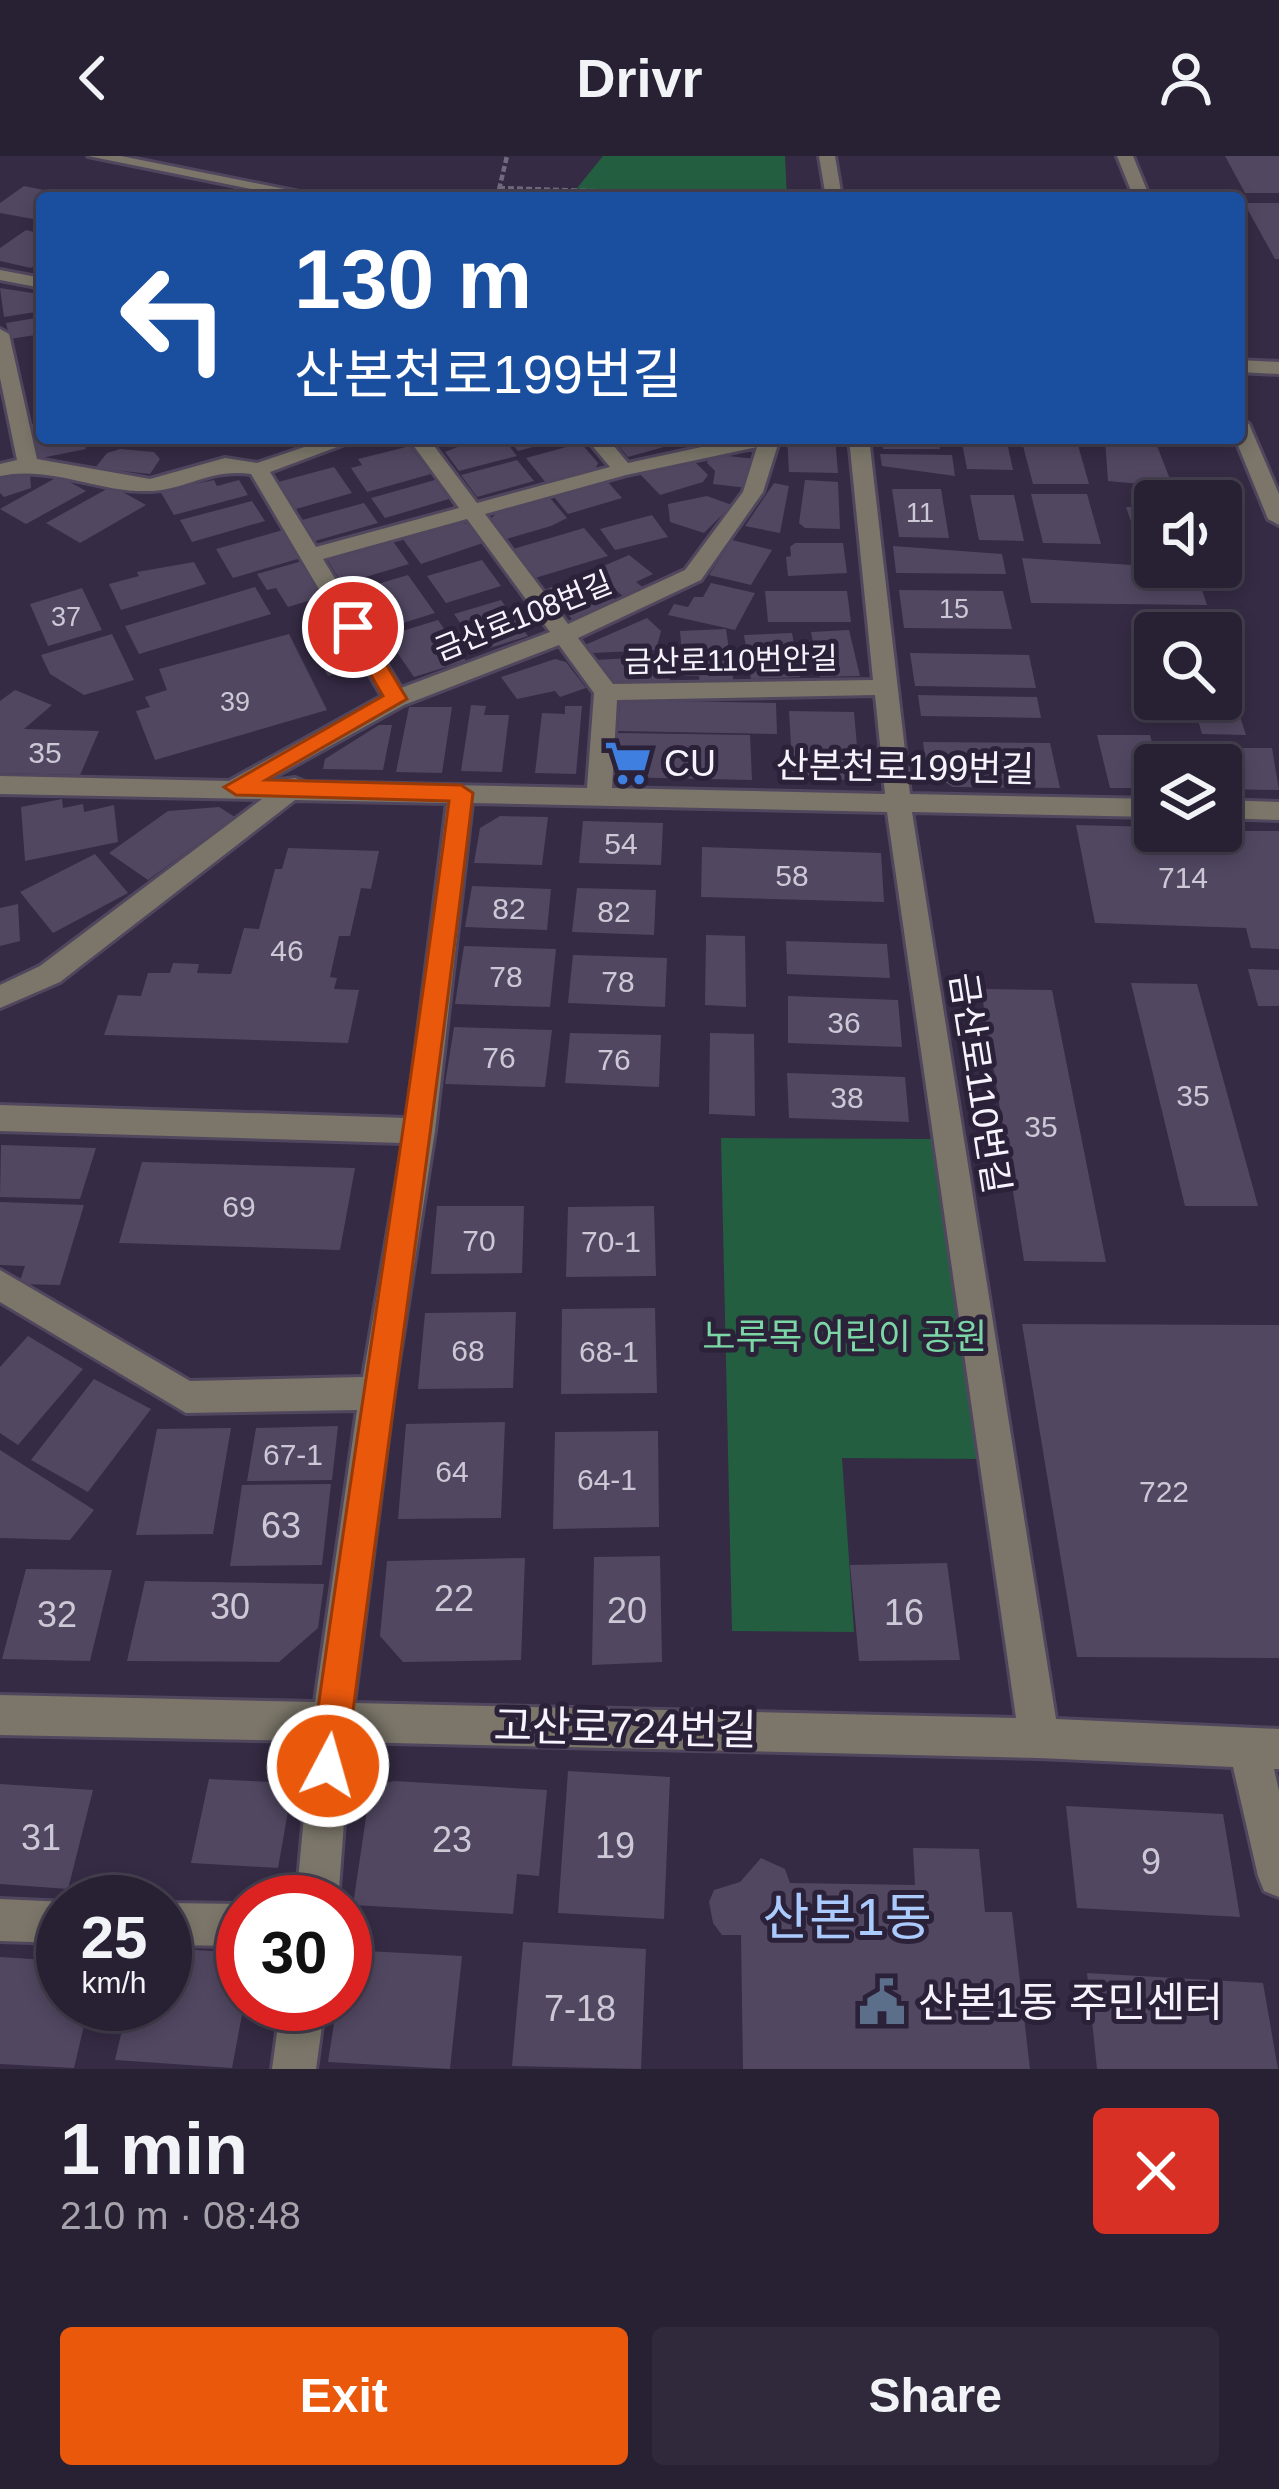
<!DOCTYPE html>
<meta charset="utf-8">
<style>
:root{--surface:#282033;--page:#30283b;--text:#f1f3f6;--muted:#a5a3ac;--line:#443e4e;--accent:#ea580c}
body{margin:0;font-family:Arial,"Noto Sans KR",sans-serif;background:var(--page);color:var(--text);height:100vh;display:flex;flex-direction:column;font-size:45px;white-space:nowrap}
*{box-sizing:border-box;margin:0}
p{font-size:39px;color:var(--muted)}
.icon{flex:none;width:66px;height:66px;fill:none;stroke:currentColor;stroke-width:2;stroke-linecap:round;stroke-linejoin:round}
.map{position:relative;height:1913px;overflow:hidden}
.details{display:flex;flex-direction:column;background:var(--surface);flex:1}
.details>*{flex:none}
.hud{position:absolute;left:36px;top:36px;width:1209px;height:252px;border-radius:12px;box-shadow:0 6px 18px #0003,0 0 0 3px var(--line);background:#1a4fa0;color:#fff;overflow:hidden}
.controls{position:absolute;left:1134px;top:324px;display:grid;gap:24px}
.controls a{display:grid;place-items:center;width:108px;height:108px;border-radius:12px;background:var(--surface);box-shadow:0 6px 18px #0003,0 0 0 3px var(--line);font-size:60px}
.speed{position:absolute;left:36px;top:1719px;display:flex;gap:24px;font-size:60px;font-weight:700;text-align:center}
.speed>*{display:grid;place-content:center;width:156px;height:156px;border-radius:50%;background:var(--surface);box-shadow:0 6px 18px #0003,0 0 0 3px var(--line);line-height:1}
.speed small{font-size:30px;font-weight:400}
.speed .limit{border:18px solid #d22;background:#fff;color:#111}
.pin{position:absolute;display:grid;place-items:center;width:102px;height:102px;color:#fff;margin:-51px;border:6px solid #fff;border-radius:50%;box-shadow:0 3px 12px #0007}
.me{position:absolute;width:132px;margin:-66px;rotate:6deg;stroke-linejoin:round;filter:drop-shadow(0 0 9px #0008)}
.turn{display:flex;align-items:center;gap:42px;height:252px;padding:0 60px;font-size:54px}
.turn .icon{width:156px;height:156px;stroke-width:2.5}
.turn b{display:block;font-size:84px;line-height:102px}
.round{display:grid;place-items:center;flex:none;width:126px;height:126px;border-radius:12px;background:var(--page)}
.overview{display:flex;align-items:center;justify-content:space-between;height:204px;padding:0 60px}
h1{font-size:72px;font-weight:800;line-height:90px}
.button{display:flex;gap:24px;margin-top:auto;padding:24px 60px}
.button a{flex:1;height:138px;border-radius:12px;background:var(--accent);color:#fff;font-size:48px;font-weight:800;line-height:138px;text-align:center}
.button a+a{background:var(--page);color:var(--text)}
header{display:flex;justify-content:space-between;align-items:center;height:156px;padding:0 60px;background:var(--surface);font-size:54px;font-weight:800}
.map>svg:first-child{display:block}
.green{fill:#245e41}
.building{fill:#514761}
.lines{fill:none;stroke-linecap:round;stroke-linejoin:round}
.minor-casing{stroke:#50475e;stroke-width:6}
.path{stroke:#726a7f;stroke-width:4.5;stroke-dasharray:6 3;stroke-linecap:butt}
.minor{fill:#7b7669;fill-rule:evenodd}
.route{fill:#ea580c;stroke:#983908;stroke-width:3}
.labels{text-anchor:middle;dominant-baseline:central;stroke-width:10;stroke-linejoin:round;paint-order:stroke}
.far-number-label{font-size:27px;fill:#cdc8d6}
.far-street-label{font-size:30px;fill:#f6f3fd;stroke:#2b2139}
.number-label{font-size:30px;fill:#cdc8d6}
.poi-label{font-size:36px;fill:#f6f3fd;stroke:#2b2139;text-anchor:start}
.street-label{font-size:36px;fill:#f6f3fd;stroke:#2b2139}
.park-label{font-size:36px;fill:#7bd7a5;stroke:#2b2139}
.near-number-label{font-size:36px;fill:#cdc8d6}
.near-street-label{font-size:42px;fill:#f6f3fd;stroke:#2b2139}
.near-poi-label{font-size:42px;fill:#f6f3fd;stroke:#2b2139;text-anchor:start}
.near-quarter-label{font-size:51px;fill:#abcbfe;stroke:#2b2139}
</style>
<header><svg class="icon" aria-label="back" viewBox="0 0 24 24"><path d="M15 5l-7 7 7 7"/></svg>Drivr<svg class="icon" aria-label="person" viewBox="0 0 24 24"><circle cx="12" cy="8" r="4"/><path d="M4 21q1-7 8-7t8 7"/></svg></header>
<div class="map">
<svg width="1279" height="1913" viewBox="0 0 1279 1913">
<rect width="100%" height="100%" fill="#352b44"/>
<g class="green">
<polygon points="603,0 785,0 787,42 569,42"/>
<polygon points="721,982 940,983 981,1303 842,1302 854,1476 732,1475"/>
</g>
<g class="building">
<polygon points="1225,0 1279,0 1279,37 1245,37"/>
<polygon points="24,30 68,39 42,42 42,57 33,63 0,57 0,47"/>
<polygon points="1244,47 1279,47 1279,103 1275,103"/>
<polygon points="26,74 42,78 42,103 31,112 0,105 0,92"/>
<polygon points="0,132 39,138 42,155 4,161"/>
<polygon points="42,161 42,178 10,183 6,167"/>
<polygon points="42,267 42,282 83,282 86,293 36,303 28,269"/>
<polygon points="480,282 503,282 517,300 459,315 445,296"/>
<polygon points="507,282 563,282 563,283 518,295"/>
<polygon points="621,282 674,282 678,287 628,301 613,284"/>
<polygon points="787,282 835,282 838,317 789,316"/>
<polygon points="882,282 938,282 940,293 883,293"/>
<polygon points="961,282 1006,282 1013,314 967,313"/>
<polygon points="1021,282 1076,282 1089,328 1033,328"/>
<polygon points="1105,282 1154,282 1173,331 1108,325"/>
<polygon points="581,287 598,307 595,314 546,327 526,302"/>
<polygon points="410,290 431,318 367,336 351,312 362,309 358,303"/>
<polygon points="120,293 154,296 160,303 150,318 95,312 107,297"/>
<polygon points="710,298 756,303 747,332 713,328 715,315 707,307"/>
<polygon points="880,298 952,299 955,320 882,310"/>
<polygon points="690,301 708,319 703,326 660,339 639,317"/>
<polygon points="517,304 534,325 477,341 461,319"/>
<polygon points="334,311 352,337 296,353 278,326"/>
<polygon points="30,318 31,332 4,341 0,337 0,322"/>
<polygon points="59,320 86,335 26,368 0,353"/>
<polygon points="214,324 217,330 239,324 248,339 174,359 160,335"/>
<polygon points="435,324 449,343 385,362 371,342"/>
<polygon points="805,324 838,326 840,373 805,372 799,367"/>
<polygon points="607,325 622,342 568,358 554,341"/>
<polygon points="774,327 789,330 780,377 745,370"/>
<polygon points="112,330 146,349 80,387 46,367"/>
<polygon points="892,333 941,333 949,382 899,381"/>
<polygon points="1031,338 1087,338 1101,388 1043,387"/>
<polygon points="970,339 1014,339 1024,385 979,384"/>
<polygon points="707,340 732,349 704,377 670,366 668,348"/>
<polygon points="550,342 567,362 551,370 503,384 489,365 495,358"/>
<polygon points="252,345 265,365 192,386 180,364"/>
<polygon points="364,347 378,367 315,385 302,364"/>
<polygon points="1126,351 1155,351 1155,403 1144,403"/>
<polygon points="652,359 668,381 615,394 600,373"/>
<polygon points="451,364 468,368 483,387 421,408 400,379"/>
<polygon points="584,372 608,400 535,422 513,393"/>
<polygon points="283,374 301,402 233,422 216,393"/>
<polygon points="392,384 409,408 342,428 327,403"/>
<polygon points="732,384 772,394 751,429 709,419"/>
<polygon points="795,387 843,387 847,417 788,420 786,401 791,400 790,391"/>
<polygon points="893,390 1002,398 1006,418 896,417"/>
<polygon points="629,399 653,418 636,426 649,436 629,445 592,415"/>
<polygon points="1022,402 1195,413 1207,449 1031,447"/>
<polygon points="482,404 501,430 446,447 427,420"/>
<polygon points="302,405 325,440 288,451 276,432 267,434 257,418"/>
<polygon points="194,406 206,428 121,454 109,428 139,420 137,416"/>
<polygon points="587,417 617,446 573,464 544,434"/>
<polygon points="408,419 435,457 371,477 352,447 380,439 374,429"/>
<polygon points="711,427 755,437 735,474 668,459 674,448 688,451 694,441 703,441"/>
<polygon points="255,431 271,458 139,498 125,470"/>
<polygon points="82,432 102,474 48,490 30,448"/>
<polygon points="899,434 1003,435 1012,473 904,472"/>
<polygon points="765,435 847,435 851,466 768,466"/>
<polygon points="501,444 528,480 480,495 454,458"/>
<polygon points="647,462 661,475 656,494 593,497 585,489"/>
<polygon points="438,464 466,505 414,521 386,480"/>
<polygon points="343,467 366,509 328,520 305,478"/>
<polygon points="726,473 734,529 700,531 699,520 684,520 680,475"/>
<polygon points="849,474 860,520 820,521 811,476"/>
<polygon points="792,477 800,521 751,523 744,479"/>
<polygon points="112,478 134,524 84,539 50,518 41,499"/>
<polygon points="289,478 327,554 155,604 136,555 150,551 145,541 167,534 159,513"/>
<polygon points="910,497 1029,499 1036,532 915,530"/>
<polygon points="667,500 670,526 610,529 594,504"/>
<polygon points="555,503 566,506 586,532 560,541 555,535 517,543 501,521"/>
<polygon points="1221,533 1231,533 1246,579 1202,578 1192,543 1221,543"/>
<polygon points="15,534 52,549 24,573 99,575 80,619 0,617 0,545"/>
<polygon points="918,539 1037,541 1041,562 921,560"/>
<polygon points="620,544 776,547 777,578 618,575"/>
<polygon points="471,549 486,550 484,559 509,559 502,616 461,615"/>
<polygon points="565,550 582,550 576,618 535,617 542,557 565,558"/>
<polygon points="409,551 452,551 442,617 396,616"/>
<polygon points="789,555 854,556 860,624 793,623"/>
<polygon points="379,569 392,569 383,614 323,613 325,603"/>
<polygon points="618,577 750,579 752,624 616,621"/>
<polygon points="1097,579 1150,579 1158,609 1155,632 1110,632"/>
<polygon points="923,586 1050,587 1060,632 953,631 927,615"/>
<polygon points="1202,592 1272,592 1279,634 1221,633 1221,609 1207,609"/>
<polygon points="62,643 63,652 83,648 84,656 114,649 118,686 25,705 21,651"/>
<polygon points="219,651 235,661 148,724 109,697 168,655"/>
<polygon points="500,660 548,661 542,709 474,707 480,672"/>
<polygon points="583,665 663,667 661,709 579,707"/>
<polygon points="1076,669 1155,671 1155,675 1279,675 1279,793 1251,792 1246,772 1095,767"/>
<polygon points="702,691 881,697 884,746 701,741"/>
<polygon points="288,692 379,695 371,733 361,732 350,780 339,780 330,821 337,822 334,833 359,834 348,887 104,879 118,839 141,840 148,817 170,817 173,807 199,808 197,817 231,818 244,772 259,773 275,713 282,713"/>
<polygon points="95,698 128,737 53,777 20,736"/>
<polygon points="472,730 551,733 547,774 465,771"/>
<polygon points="577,732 656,734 654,779 572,776"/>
<polygon points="18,748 20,785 0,790 0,752"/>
<polygon points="706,779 745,780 746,851 705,849"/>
<polygon points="786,785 887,788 890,822 787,818"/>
<polygon points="464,790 556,793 550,851 455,848"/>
<polygon points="573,799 667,802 665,851 568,847"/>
<polygon points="1248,813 1279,814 1279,850 1258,850"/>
<polygon points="1131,827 1197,828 1258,1050 1185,1050"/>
<polygon points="981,833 1052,834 1106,1106 1024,1105"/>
<polygon points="788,840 898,844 902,891 788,887"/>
<polygon points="454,871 552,874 545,931 445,928"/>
<polygon points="570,877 661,879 659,931 565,927"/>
<polygon points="710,877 754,878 755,960 709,958"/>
<polygon points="787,917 905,921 909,966 789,962"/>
<polygon points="1,989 96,992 80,1043 0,1041"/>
<polygon points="142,1006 355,1012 340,1094 119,1087"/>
<polygon points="0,1046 84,1049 60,1129 19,1128 25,1110 0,1109"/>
<polygon points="437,1050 524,1050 522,1117 431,1118"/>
<polygon points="654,1050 656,1120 566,1121 568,1051"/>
<polygon points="655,1152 657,1237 561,1238 562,1153"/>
<polygon points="516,1156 513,1232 418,1233 425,1157"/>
<polygon points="1022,1168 1279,1169 1279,1502 1077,1501"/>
<polygon points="28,1180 83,1213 18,1289 0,1277 0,1211"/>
<polygon points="94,1223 151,1253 88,1336 31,1304"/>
<polygon points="505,1266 501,1362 398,1363 406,1268"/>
<polygon points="338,1270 332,1324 247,1325 256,1272"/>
<polygon points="231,1272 213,1378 136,1379 157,1273"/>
<polygon points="658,1275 659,1371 553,1373 555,1276"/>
<polygon points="0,1294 94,1354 70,1384 0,1382"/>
<polygon points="331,1328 322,1409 230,1410 242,1329"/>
<polygon points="660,1400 662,1506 592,1509 594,1401"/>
<polygon points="525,1402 521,1504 403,1506 380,1480 387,1405"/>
<polygon points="947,1407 960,1504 859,1505 850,1409"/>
<polygon points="26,1413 112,1414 90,1505 2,1503"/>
<polygon points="145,1425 324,1428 318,1472 279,1506 127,1505"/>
<polygon points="568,1615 670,1621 664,1763 558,1757"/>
<polygon points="209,1623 293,1627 278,1712 191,1707"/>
<polygon points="394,1625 547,1634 539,1720 517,1718 513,1758 353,1749 368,1648 376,1629"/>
<polygon points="0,1628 93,1634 68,1733 0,1728"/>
<polygon points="1066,1650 1223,1658 1240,1761 1077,1752"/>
<polygon points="913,1692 979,1693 985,1756 1012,1756 1030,1913 743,1913 741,1779 722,1779 713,1767 709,1746 714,1734 740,1726 761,1702 785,1713 790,1727 915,1729"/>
<polygon points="523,1786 646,1793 641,1913 512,1910"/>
<polygon points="165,1792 243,1797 244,1848 232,1912 115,1904 128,1848 165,1848"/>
<polygon points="346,1794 462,1800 450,1913 328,1906 337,1848 345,1848"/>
<polygon points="0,1801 63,1805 63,1848 89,1848 74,1912 0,1908"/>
<polygon points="1087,1817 1263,1827 1278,1913 1097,1913"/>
</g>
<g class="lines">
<defs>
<g id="minor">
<polygon points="88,0 121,0 329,42 295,42"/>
<polygon points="819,0 835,0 842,42 826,42"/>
<polygon points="1117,0 1133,0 1150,42 1134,42"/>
<polygon points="0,114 42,122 42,132 0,124"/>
<path d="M0 173 9 178 37 303 150 323 225 302 257 307 331 282H361L270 316 316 391 459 352 408 282H428L477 347 610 311 586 282H607L628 307 743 282H780L763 336 701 424 578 482 613 528 873 524 849 282H869L910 638 1155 643V661L912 656 1056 1563 1279 1573V1613H1274L1279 1635V1741L1264 1735 1258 1720 1233 1611 1039 1602 350 1586 338 1746H296L311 1585 0 1579V1539L315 1546 357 1254 186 1257 0 1146V1114L190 1225 363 1221 403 987 0 975V949L407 962 447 647 295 644 60 826 0 852V829L40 810 262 643 0 638V620L229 625 382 540 251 318C210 312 186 334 150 335 98 337 52 309 0 320V308L17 304 0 222ZM757 291 743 336 685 414 568 468 485 358 626 319ZM467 363 550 476 401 532 323 403ZM559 489 594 537 587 632 305 626 295 622 265 626 404 549ZM875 539 885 638 612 632 617 544ZM472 647 887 656 1016 1562 354 1547 394 1237 435 975Z"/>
<polygon points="1239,204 1279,206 1279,218 1239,216"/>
<polygon points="1239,262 1249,268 1279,338 1279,369 1268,363 1235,282 1239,282"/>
<polygon points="1221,644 1279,646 1279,664 1221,662"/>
<polygon points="0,1743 66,1746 63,1787 0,1785"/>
<polygon points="165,1747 243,1748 243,1790 165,1789"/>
<polygon points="281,1848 325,1848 316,1913 272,1913"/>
</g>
</defs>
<use href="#minor" class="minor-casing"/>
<g class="path">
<polyline points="499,32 622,36"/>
<polyline points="497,42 507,0"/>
</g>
<use href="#minor" class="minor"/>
</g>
<path class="route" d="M353 464 361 466 407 543 266 624 461 629 473 637C435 962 387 1286 346 1610L341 1623 328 1629 315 1623 310 1610C354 1288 407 967 449 645L236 639 224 631 383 540 343 471Z"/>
<defs>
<symbol id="supermarket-bare" viewBox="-9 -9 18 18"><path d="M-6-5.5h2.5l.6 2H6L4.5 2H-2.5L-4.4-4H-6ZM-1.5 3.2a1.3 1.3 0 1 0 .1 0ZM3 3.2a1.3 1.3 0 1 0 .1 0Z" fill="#3f7fe0" stroke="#2b2139" stroke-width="2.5" paint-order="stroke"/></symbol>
<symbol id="civic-bare" viewBox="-9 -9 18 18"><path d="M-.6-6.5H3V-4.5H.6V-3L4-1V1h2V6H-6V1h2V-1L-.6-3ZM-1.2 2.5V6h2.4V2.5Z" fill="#5c6f8a" stroke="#2b2139" stroke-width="2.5" paint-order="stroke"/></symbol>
</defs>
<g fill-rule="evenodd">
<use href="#supermarket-bare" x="595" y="574" width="66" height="66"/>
<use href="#civic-bare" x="849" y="1813" width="66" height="66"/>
</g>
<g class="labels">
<g class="far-number-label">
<text x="920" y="357">11</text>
<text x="954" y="453">15</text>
<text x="66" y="461">37</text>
<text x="235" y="546">39</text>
</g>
<g class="far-street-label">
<text transform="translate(523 460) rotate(-22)">금산로108번길</text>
<text transform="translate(731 504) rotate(-1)">금산로110번안길</text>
</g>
<g class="number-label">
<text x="45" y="596">35</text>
<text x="621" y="687">54</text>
<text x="792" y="719">58</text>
<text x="1183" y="721">714</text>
<text x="509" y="752">82</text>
<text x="614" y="755">82</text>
<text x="287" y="794">46</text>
<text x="506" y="820">78</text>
<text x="618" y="825">78</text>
<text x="844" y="866">36</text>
<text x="499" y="901">76</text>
<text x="614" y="903">76</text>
<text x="1193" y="939">35</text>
<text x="847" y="941">38</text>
<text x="1041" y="970">35</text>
<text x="239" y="1050">69</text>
<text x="479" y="1084">70</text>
<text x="611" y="1085">70-1</text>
<text x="468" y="1194">68</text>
<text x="609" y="1195">68-1</text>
<text x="293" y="1298">67-1</text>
<text x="452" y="1315">64</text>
<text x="607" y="1323">64-1</text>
<text x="1164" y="1335">722</text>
</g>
<g class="poi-label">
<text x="664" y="607">CU</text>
</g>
<g class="street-label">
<text transform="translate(905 611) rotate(1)">산본천로199번길</text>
<text transform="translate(980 927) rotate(81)">금산로110번길</text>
</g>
<g class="park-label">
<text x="845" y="1180">노루목 어린이 공원</text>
</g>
<g class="near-number-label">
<text x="281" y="1369">63</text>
<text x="454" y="1442">22</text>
<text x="230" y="1450">30</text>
<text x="627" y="1454">20</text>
<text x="904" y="1456">16</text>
<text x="57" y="1458">32</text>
<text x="41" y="1681">31</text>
<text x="452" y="1683">23</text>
<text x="615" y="1689">19</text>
<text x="1151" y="1705">9</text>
<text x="580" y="1852">7-18</text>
</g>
<g class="near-street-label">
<text transform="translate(625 1572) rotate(1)">고산로724번길</text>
</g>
<g class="near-poi-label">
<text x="918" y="1846">산본1동 주민센터</text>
</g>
<g class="near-quarter-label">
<text x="847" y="1761">산본1동</text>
</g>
</g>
</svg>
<div class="controls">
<a><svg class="icon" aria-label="sound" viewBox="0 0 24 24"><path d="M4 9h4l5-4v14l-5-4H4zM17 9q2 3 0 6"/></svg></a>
<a><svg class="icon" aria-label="search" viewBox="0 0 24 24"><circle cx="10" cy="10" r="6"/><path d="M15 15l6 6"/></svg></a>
<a><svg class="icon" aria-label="layers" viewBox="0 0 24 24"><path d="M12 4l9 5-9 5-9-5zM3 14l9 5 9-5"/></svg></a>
</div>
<div class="speed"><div>25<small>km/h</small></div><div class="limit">30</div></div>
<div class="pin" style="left:353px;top:471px;background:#d93025"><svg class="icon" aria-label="arrive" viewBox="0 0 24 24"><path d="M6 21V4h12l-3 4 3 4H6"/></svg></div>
<svg class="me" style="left:328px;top:1610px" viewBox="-20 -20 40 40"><circle r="17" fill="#ea580c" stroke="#fff" stroke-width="3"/><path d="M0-11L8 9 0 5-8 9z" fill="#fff"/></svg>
<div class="hud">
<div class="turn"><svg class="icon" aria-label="left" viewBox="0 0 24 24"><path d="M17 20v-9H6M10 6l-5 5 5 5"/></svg><div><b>130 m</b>산본천로199번길</div></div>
</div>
</div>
<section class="details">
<div class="overview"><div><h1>1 min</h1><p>210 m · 08:48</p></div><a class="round" style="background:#d93025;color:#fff"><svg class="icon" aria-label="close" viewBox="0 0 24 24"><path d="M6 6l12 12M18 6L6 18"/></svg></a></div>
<div class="button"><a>Exit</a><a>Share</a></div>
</section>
